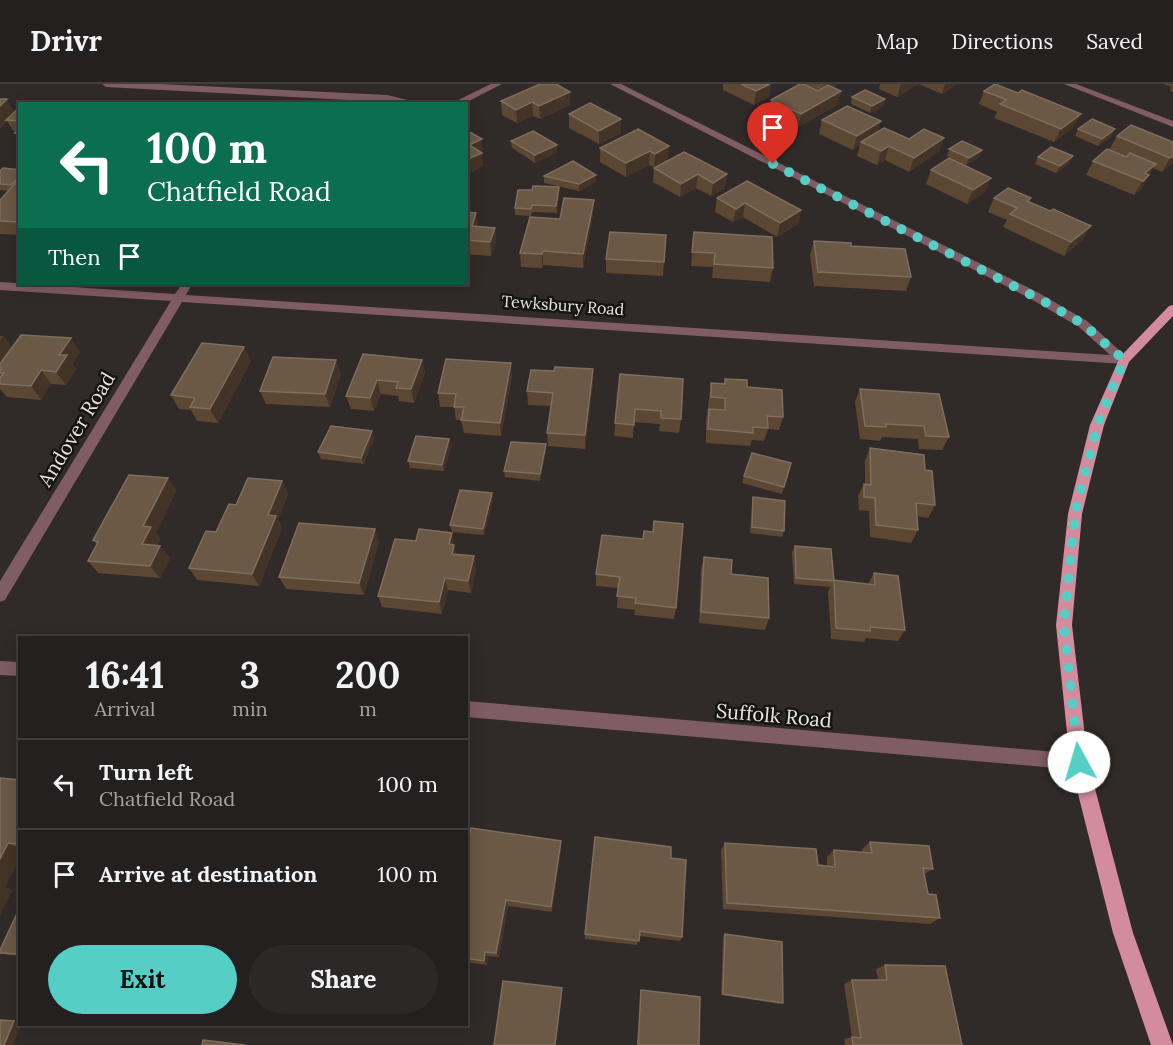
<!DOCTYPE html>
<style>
:root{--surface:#24201f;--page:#2c2828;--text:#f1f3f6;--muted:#a3a3a4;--line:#413e3d;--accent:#55cec5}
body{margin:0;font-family:Lora,serif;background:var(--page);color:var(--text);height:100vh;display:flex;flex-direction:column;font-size:22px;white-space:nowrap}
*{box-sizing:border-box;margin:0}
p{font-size:20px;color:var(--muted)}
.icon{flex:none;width:33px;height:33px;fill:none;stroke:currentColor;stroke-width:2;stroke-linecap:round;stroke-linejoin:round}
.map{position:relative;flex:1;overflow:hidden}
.side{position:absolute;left:18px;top:552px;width:450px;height:390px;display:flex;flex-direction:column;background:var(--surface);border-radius:0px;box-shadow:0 3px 15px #0003,0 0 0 2px var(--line)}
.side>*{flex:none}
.banner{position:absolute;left:18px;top:18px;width:450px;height:183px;border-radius:0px;box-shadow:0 3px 15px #0003,0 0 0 2px var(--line);background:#0b6e4f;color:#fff;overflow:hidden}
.pin{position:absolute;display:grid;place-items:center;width:51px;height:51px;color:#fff;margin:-62px -26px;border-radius:50% 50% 50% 0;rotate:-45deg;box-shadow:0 0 6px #0007}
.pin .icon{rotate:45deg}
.me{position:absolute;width:66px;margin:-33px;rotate:354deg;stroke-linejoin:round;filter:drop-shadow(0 0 4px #0008)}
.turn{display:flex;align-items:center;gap:21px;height:126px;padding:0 30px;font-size:27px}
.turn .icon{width:78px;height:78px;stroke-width:2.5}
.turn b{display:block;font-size:42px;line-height:51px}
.then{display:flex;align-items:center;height:57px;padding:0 30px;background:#0003;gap:12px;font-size:22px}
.eta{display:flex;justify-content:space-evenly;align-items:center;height:102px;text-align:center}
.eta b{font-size:36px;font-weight:800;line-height:42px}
.primary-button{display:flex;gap:12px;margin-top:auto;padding:12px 30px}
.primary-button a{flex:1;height:69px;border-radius:36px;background:var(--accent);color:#111;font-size:24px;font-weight:800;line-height:69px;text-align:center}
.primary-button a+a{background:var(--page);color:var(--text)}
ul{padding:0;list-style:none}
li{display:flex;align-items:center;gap:18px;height:90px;padding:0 30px;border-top:2px solid var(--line)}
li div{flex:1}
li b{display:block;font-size:22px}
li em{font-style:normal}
header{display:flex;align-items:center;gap:36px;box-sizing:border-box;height:84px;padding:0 30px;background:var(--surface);border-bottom:2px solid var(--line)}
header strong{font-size:28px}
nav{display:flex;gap:33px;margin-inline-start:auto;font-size:21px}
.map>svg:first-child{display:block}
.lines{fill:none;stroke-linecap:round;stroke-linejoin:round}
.minor{fill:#805c65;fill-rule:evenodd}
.major{fill:#d38b9e;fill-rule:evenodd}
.wall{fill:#5c4732}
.shaded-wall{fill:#443427}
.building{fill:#6b5845;stroke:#7e6e5e;stroke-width:1.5}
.route{stroke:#55cec5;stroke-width:10;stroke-dasharray:0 18}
.labels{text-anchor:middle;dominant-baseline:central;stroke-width:5;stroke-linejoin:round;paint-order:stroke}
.far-street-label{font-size:16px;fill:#e8e4e4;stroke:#161413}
.street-label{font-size:20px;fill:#e8e4e4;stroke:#161413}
</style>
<header>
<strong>Drivr</strong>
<nav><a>Map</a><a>Directions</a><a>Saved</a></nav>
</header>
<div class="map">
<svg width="1173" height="961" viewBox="0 0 1173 961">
<rect width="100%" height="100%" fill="#302a29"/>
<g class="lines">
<g class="minor">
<polygon points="102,0 160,0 387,11 424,20 106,3"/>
<polygon points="491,0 502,0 463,20 450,20"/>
<polygon points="610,0 621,0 1039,209 1087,237 1130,276 1124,280 182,218 5,516 0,518 0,497 171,217 0,206 0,198 175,210 182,200 192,200 186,211 1110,271 1079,243 1031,215"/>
<polygon points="1064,0 1076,0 1173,37 1173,43"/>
<polygon points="0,577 20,578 20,592 0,591"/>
<polygon points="466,617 1079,670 1085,672 1088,678 1085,684 1079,686 466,633"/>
</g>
<polygon class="major" points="1173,221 1173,232 1129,278 1104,341 1082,430 1072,541 1088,678 1133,849 1173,961 1151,961 1113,849 1070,678 1056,541 1068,430 1090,341 1120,273 1169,222"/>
</g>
<g class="wall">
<polygon points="540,0 570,21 540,35 533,32 517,39 502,31 501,17"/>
<polygon points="723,0 771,0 769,13 754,21 723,6"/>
<polygon points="806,0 836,0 836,2 833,4 841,7 837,21 798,43 769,29 771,16 806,1"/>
<polygon points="880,0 918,0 897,13 879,5"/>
<polygon points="919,0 957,0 942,10"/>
<polygon points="1163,0 1173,0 1173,8 1170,7 1172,3"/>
<polygon points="984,7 1074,43 1054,58 994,34 997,28 979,20"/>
<polygon points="852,13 885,15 883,22 870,29 851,20"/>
<polygon points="0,15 20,37 20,57 7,37 0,44"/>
<polygon points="569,30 621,49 599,60 569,44"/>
<polygon points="822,36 878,48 909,55 944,54 939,67 909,88 885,76 877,81 857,72 860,61 853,66 819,50"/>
<polygon points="638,45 668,76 654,83 649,81 626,93 600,78 600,64"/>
<polygon points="1078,45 1112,52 1098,62 1075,52"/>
<polygon points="1117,52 1173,58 1173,78 1162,88 1153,84 1141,105 1134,111 1086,91 1093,77 1109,66"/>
<polygon points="511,57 557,61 557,68 535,79 512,64"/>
<polygon points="949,65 979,73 966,81 947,72"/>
<polygon points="1038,73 1070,79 1056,89 1035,80"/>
<polygon points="654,84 727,90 725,104 711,112 696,104 680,113 653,98"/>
<polygon points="20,86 20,151 0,150 0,116 8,107 0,106 0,87"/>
<polygon points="931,86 985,108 967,120 926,100"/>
<polygon points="544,92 596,98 579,107 544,99"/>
<polygon points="559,103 559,110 557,129 532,128 531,132 515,131 515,124 532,106"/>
<polygon points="717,114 801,126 798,140 777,153 743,133 733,138 715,128"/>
<polygon points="994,114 1031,114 1029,118 1083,155 1064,172 1003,143 1007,136 988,128"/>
<polygon points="466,128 478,142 495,144 496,158 491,172 466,170"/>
<polygon points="593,130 583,184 543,181 542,184 521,183 520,169 560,135"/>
<polygon points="694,148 773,184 770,198 712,194 713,183 691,182"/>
<polygon points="666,151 663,192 606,189 606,175"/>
<polygon points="814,157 851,162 911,193 906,207 814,202 810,171"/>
<polygon points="0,252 3,252 12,264 80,268 72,280 76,285 66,301 51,300 41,316 7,313 0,305"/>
<polygon points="244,263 251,277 218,339 197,337 191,326 179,325 171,311"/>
<polygon points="363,270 422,276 425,289 414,319 399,317 398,312 381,310 374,327 351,325 346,312"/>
<polygon points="336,276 341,290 330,323 266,320 260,307"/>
<polygon points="593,285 593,298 585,365 548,362 547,349 551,322 528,321 527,307 554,287"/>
<polygon points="620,290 681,335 679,349 659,347 660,340 634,338 633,354 614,352"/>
<polygon points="512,292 501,352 464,349 461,336 456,336 454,323 440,323 438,309"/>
<polygon points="725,295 747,303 783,333 779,346 768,345 764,357 752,356 750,362 706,359 706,338 711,299 724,300"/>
<polygon points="860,305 949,353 942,366 919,365 918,355 882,353 880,357 860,355 855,318"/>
<polygon points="374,354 364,380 321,375 318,368"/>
<polygon points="449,355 451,362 444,387 410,384 408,377"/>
<polygon points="870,364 925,386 935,421 928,434 917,432 918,446 911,459 870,453 869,427 859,426 858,412 864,400 865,400 865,377"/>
<polygon points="546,367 540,397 505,393 504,387"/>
<polygon points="791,379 782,410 742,399 744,392"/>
<polygon points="168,394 176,407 156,449 160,455 157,462 160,462 170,474 160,494 98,489 88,477 97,460 93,456"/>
<polygon points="282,397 288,410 278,435 282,444 259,502 197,496 189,484 236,421"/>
<polygon points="492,409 493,415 484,451 452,448 450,441"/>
<polygon points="753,413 784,447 782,453 750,449 752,419"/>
<polygon points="602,451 676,524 674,535 634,531 635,526 617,524 618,504 596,502 596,490"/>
<polygon points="379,457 364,511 286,505 279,493"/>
<polygon points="455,461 455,464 456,470 476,484 471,509 448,506 442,530 382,523 378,512"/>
<polygon points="795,462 834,496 868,500 874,489 905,546 898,557 866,554 864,558 831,555 828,508 830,503 794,500 792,468"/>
<polygon points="704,473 731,490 769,534 765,546 699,539 701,485"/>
<polygon points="0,694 20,696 20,774 5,803 12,806 0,830"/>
<polygon points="561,757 561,764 552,828 508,822 499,873 488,872 487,881 466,878 466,766"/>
<polygon points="870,758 933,785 924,790 928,810 940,834 930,840 723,825 721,766 725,759 818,781 827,782 827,773 834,766 863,769 862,765"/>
<polygon points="671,774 682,853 680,857 639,852 637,861 585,855 585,850"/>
<polygon points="20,823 20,872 8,871 0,869"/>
<polygon points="725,850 783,919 780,920 721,911 723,852"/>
<polygon points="885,881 962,961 845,961 844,955 852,953 844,900 852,896 878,896 876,885"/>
<polygon points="641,906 699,961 637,961"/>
</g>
<g class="shaded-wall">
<polygon points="771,0 769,13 754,21 756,7"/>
<polygon points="828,0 836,0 836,2 823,9 824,2"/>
<polygon points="901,0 918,0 897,13"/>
<polygon points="945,0 957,0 942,10"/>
<polygon points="841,7 837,21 798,43 801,30"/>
<polygon points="570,8 570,21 540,35 539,22"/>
<polygon points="7,15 15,29 6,36 7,37 0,44 0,22"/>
<polygon points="885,15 883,22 870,29 872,22"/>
<polygon points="532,18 533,32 517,39 516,26"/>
<polygon points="1081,30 1074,43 1054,58 1061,45"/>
<polygon points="621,35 621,49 599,60 599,47"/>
<polygon points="881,37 877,51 861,58 860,61 853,66 857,52"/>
<polygon points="1115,45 1112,52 1098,62 1102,55"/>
<polygon points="944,54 939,67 909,88 914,74"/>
<polygon points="482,55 483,82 467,91 466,76 469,61"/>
<polygon points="557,61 557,68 535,79 535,71"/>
<polygon points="669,62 668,76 654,83 655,70"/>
<polygon points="889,62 885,76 877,81 881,67"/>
<polygon points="982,66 979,73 966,81 969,74"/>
<polygon points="650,67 649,81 626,93 626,79"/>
<polygon points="1073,72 1070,79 1056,89 1060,82"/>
<polygon points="1173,72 1173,78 1162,88 1170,74"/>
<polygon points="1156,80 1141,105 1134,111 1143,97 1145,89"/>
<polygon points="698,90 696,104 680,113 681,100"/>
<polygon points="727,90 725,104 711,112 713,99"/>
<polygon points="596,91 596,98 579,107 579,100"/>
<polygon points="991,94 985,108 967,120 973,106"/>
<polygon points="559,103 559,110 557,129 556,122"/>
<polygon points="470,113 471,121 466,122 466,115"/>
<polygon points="594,116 593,130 583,184 583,170"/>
<polygon points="745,119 743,133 733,138 736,125"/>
<polygon points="801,126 798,140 777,153 780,139"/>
<polygon points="476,129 478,143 472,142"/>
<polygon points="1091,142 1083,155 1064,172 1071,158"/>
<polygon points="495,144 496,158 491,172 490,158"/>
<polygon points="543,167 543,181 542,184 542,170"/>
<polygon points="3,252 13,266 0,283 0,256"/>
<polygon points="71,254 80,268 72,280 76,285 66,301 56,288 59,271"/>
<polygon points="244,263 251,277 218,339 210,325"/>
<polygon points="336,276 341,290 330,323 325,310"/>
<polygon points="422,276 425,289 414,319 411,305"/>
<polygon points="511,279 512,292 501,352 500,339"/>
<polygon points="593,285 593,298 585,365 585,351"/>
<polygon points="41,286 51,300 41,316 31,302"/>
<polygon points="377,296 381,310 374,327 370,314"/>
<polygon points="372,347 374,354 364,380 361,374"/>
<polygon points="449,355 451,362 444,387 442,381"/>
<polygon points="546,360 546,367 540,397 540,390"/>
<polygon points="168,394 176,407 156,449 160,455 152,472 142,460 143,442"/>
<polygon points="282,397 288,410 278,435 282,444 259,502 252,490 268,431"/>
<polygon points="492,409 493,415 484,451 483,445"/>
<polygon points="375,445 379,457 364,511 359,499"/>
<polygon points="452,449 457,473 455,482 449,460"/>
<polygon points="160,462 170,474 160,494 150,482"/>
<polygon points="474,472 476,484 471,509 468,497"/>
<polygon points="445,494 448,506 442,530 439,518"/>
<polygon points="20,752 20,762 15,760"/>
<polygon points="561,757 561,764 552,828 551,823"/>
<polygon points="8,759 20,765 20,774 5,803 12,806 0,830 0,775"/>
<polygon points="506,816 508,822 499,873 496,869"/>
<polygon points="485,868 488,872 487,881 484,877"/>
<polygon points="14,937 20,938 20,940 22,940 13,961 4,961"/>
</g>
<g class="building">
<polygon points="540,0 556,0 570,8 539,22 532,18 516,26 501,17"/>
<polygon points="741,0 770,0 756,7"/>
<polygon points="800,0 803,0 818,7 828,1 841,7 801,30 771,16"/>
<polygon points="995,0 1018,9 1022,6 1081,30 1061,45 1000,20 1007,16 984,7"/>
<polygon points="865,6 885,15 872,22 852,13"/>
<polygon points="0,15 7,15 0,22"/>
<polygon points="55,18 69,19 53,20"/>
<polygon points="590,19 621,35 599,47 569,30"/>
<polygon points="847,22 881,37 857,52 822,36"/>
<polygon points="20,23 20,37 6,36"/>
<polygon points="1092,35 1115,45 1102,55 1078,45"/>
<polygon points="1131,41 1173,58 1173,72 1170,74 1117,52"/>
<polygon points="884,44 909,55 924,45 944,54 914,74 889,62 881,67 861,58"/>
<polygon points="20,45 20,50 15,49"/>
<polygon points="638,45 669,62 655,70 650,67 626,79 600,64"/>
<polygon points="466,46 482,55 469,61 482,69 466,76"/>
<polygon points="533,47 557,61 535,71 511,57"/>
<polygon points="962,57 982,66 969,74 949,65"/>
<polygon points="1051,63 1073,72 1060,82 1038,73"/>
<polygon points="1107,65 1126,73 1130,69 1156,80 1145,89 1149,91 1143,97 1093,77"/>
<polygon points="684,68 727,90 713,99 698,90 681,100 654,84"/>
<polygon points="949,74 991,94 973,106 931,86"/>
<polygon points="573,77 596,91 579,100 544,92"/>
<polygon points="3,84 20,86 20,92 11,101 0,100 0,87"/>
<polygon points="18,96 20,96 20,138 0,137 0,116"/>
<polygon points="747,97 801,126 780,139 745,119 736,125 717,114"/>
<polygon points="533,102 559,103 556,122 532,121 531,125 515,124 518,106 532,106"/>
<polygon points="1008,104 1031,114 1027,117 1050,127 1053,125 1091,142 1071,158 1010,130 1017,124 994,114"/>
<polygon points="564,114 594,116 583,170 543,167 542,170 520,169 530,133 560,135"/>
<polygon points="466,128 476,129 472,142 495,144 490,158 466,156"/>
<polygon points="610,148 666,151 664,178 606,175"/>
<polygon points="694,148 772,153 773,184 714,180 715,169 692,168"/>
<polygon points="814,157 851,159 851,162 905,165 911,193 818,188"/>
<polygon points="21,251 71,254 59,271 67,271 56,288 41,286 31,302 0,300 0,294 4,289 0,289 0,280"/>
<polygon points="202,259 244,263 210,325 190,323 195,314 171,311"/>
<polygon points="363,270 422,276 411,305 396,304 398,298 377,296 370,314 346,312"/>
<polygon points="273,273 336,276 325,310 260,307"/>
<polygon points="446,275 511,279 500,339 461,336 464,323 454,323 456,310 438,309"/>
<polygon points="555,283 593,285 585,351 547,349 553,309 527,307 531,286 554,287"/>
<polygon points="620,290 683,295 681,335 661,334 661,327 635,325 634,341 615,339"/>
<polygon points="725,295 747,296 747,303 782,306 783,333 767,332 768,344 753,343 753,349 708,345 709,325 725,326 725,314 711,313 711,299 725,300"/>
<polygon points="860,305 939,310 949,353 926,352 924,342 886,340 886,343 865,342"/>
<polygon points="331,342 372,347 361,374 318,368"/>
<polygon points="416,352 449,355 442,381 408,377"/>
<polygon points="511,358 546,360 540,390 504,387"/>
<polygon points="870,364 924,371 925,386 932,387 935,421 916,419 918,446 876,441 875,414 864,413 864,400 871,401"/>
<polygon points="752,369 791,379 784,403 744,392"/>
<polygon points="129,391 168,394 143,442 151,443 142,460 160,462 150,482 88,477 98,458 93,456"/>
<polygon points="248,394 282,397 268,431 276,432 252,490 189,484 206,447 216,448 229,420 236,421"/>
<polygon points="460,406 492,409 483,445 450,441"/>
<polygon points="753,413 785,417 784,447 752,443"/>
<polygon points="654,437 683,440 676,524 635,519 636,514 617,512 620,493 596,490 602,451 643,455 644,447 653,448"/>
<polygon points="299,439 375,445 359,499 279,493"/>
<polygon points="419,445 452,449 449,460 454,461 452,470 474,472 468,497 445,494 439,518 378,512 395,455 416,457"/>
<polygon points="795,462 831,465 834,497 796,494"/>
<polygon points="704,473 732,476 731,490 768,494 769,534 701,528"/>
<polygon points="874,489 898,492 905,546 870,543 870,547 836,544 834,496 875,501"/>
<polygon points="0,694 20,696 20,752 15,760 8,759 0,775"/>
<polygon points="471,744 561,757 551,823 506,816 496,869 485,868 484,877 466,874 466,766"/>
<polygon points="595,753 671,763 671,774 686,776 682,853 640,847 639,857 585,850"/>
<polygon points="870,758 929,762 933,785 923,784 928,810 936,811 940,834 727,819 725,759 816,765 818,781 835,783 834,766 872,769"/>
<polygon points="20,823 20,870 0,869 0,866"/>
<polygon points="725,850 782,858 783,919 723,910"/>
<polygon points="885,881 945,882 962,961 853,961 852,953 861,954 852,896 887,896"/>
<polygon points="503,897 562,904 555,961 494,961"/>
<polygon points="641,906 700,913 699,961 638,961"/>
<polygon points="0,936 14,937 4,961 0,961"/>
<polygon points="203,956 245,961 202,961"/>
</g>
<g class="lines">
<polyline class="route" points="773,80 1045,218 1083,240 1124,276 1097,342 1075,430 1064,541 1079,678"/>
</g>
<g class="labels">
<g class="far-street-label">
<text transform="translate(563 221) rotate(4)">Tewksbury Road</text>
</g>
<g class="street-label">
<text transform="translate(76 345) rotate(-59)">Andover Road</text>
<text transform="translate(774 631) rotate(5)">Suffolk Road</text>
</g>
</g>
</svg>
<div class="pin" style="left:773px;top:80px;background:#d93025"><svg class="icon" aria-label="arrive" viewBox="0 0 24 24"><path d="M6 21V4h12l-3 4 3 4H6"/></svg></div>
<svg class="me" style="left:1079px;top:678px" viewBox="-20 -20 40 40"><circle r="19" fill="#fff"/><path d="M0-13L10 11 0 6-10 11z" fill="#55cec5"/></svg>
<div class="banner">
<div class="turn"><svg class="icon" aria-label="left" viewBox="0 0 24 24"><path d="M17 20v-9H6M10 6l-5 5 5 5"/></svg><div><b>100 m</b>Chatfield Road</div></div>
<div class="then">Then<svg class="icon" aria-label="arrive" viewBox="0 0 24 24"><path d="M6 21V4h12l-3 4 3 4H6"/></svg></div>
</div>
<section class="side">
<div class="eta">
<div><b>16:41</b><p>Arrival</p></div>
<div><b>3</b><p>min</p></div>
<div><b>200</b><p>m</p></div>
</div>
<ul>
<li><svg class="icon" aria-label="left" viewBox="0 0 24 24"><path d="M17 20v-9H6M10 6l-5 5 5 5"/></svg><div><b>Turn left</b><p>Chatfield Road</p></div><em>100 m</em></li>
<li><svg class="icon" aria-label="arrive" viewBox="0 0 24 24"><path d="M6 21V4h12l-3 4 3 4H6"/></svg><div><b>Arrive at destination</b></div><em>100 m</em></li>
</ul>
<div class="primary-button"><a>Exit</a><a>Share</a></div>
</section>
</div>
